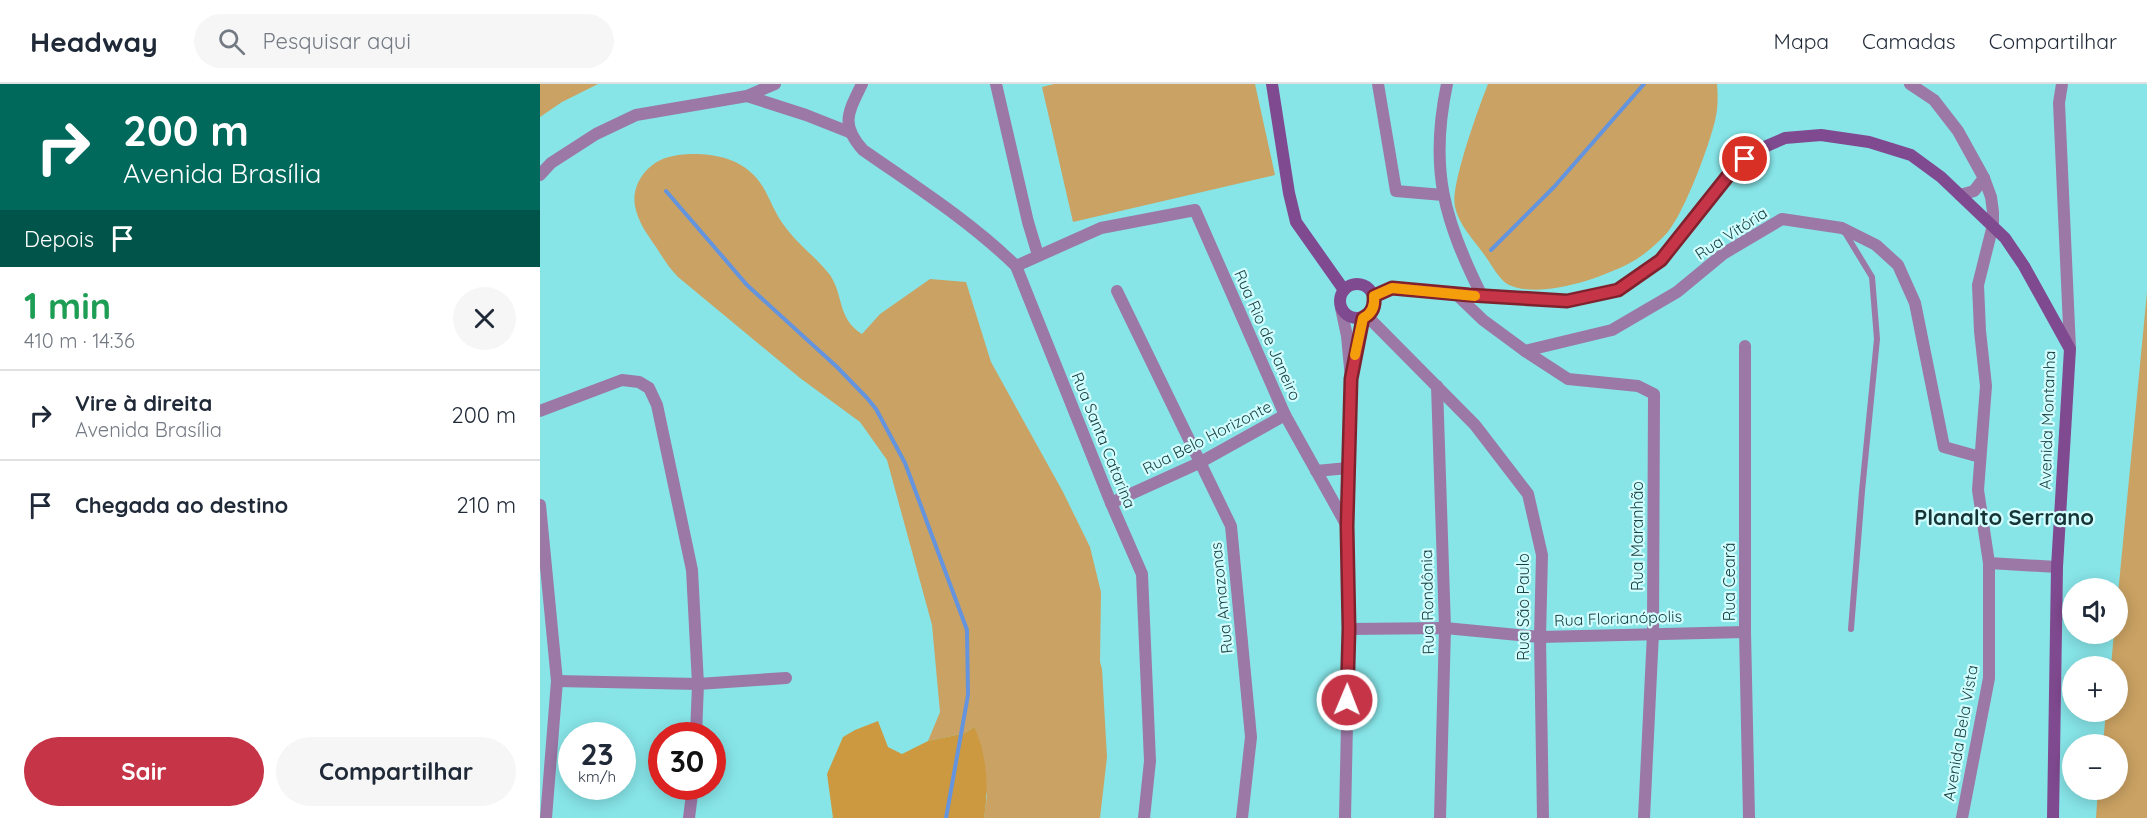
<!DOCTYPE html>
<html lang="pt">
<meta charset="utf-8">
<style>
:root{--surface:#fff;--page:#f6f6f7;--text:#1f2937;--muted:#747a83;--line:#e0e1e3;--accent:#c53447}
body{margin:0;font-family:Quicksand,sans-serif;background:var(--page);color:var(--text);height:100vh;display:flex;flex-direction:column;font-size:22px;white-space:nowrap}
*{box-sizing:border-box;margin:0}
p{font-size:20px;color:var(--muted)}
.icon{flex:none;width:33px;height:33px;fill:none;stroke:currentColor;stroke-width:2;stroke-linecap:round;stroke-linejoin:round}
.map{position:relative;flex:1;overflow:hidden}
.sheet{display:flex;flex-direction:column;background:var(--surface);width:540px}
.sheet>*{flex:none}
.guide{background:#00695c;color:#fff;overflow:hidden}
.controls{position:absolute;left:1522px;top:494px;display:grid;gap:12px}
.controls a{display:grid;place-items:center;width:66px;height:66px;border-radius:50%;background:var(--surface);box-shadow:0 3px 15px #0003;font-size:30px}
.speed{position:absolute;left:18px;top:638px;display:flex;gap:12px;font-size:30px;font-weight:700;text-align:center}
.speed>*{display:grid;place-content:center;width:78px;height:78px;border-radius:50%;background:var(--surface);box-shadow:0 3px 15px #0003;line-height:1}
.speed small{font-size:15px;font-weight:400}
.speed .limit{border:9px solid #d22;background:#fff;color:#111}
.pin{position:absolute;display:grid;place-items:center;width:51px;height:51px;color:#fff;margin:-26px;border:3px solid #fff;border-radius:50%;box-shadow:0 2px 6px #0007}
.me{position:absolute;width:66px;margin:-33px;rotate:1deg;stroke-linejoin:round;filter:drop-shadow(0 0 4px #0008)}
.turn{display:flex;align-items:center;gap:21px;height:126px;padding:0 24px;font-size:27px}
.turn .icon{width:78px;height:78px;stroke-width:2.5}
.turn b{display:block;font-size:42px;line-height:51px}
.then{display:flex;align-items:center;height:57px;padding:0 24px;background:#0003;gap:12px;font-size:22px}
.round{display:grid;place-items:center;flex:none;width:63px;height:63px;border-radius:32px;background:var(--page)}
.overview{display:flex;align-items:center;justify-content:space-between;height:102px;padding:0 24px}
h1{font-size:36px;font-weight:800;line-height:45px;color:#1e9e55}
.cta{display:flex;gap:12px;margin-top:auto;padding:12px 24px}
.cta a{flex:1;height:69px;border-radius:36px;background:var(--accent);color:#fff;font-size:24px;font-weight:800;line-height:69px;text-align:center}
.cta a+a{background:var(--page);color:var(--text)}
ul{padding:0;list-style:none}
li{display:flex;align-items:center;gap:18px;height:90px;padding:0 24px;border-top:2px solid var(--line)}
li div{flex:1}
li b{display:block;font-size:22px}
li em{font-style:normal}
header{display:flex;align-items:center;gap:36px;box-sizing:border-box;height:84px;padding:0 30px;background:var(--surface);border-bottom:2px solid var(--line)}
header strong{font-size:28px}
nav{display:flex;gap:33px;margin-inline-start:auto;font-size:21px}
.search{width:420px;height:54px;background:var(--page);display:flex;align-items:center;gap:15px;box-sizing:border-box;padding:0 21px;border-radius:33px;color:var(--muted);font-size:22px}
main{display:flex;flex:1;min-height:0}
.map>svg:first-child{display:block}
.green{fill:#caa263}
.forest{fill:#cc9940}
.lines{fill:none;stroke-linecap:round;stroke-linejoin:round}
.stream{stroke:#6494dd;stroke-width:4}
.lane{stroke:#9c78a7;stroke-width:6}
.street{stroke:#9c78a7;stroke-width:12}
.secondary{stroke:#804a90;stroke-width:12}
.route-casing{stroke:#80222e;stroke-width:15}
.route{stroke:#c53447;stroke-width:10}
.slow{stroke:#f59e0b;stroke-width:10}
.labels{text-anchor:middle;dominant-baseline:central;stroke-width:4.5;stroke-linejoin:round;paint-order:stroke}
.street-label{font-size:16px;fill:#1a4243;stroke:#d2feff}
.district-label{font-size:22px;font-weight:bold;fill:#163435;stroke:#d2feff}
</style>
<header>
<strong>Headway</strong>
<div class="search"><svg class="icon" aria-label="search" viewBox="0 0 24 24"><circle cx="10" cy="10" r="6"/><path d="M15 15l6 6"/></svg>Pesquisar aqui</div>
<nav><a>Mapa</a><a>Camadas</a><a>Compartilhar</a></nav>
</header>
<main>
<section class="sheet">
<div class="guide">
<div class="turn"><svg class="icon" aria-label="right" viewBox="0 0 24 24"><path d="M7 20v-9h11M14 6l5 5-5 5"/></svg><div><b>200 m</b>Avenida Brasília</div></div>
<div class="then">Depois<svg class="icon" aria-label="arrive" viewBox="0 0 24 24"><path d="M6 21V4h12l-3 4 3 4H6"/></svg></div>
</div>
<div class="overview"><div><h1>1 min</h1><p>410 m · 14:36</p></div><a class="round"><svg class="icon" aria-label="close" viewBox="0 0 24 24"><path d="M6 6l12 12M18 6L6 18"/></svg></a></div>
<ul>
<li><svg class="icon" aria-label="right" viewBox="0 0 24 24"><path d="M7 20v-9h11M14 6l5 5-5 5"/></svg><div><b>Vire à direita</b><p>Avenida Brasília</p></div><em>200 m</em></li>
<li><svg class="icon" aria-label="arrive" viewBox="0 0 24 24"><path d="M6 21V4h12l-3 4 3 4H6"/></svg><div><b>Chegada ao destino</b></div><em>210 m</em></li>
</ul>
<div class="cta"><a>Sair</a><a>Compartilhar</a></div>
</section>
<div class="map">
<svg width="1607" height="734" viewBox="0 0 1607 734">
<rect width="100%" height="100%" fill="#87e5e8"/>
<g class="green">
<polygon points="0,0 58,0 22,18 0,33"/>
<polygon points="514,0 715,0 735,91 533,138 502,3"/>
<path d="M948 0H1177C1178 10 1178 22 1176 32 1171 58 1144 130 1127 149 1116 161 1102 173 1088 180 1058 195 1001 215 969 201 959 196 950 178 943 169 933 155 919 141 915 123 910 102 939 23 948 0Z"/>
<path d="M152 70C181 70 207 77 223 103 230 115 235 129 243 140 256 159 276 173 290 191 304 212 297 234 322 250L340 230 390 195 426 198 451 278 523 408 550 463 561 508 560 578 562 585 567 673 560 734H444L447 712 434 643 425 649 388 657 400 628 392 541 347 376 320 338 260 294 138 193C129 184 123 174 116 163 107 150 98 138 95 122 91 100 108 78 129 73 136 71 144 70 152 70Z"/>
<polygon points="1607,208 1607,734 1556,734 1558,705 1578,705 1578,660 1563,660 1566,627 1578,627 1578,582 1571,582 1574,549 1578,549 1578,510"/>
</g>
<path class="forest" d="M338 637 348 663 362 670 388 657 425 649 434 643C447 669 449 705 444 734H293L287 690 303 653 315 646Z"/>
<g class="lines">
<g class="stream">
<polyline points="126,107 207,201 297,283 327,314 336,325 365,379 427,546 428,611 406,734"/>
<polyline points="951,166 1014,103 1104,0"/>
</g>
<polyline class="lane" points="1304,147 1332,193 1337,255 1322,407 1311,545"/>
<g class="street">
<path d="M322 0C308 29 300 40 323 66 376 103 430 137 476 182L571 419 602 490 610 677 604 734"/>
<polyline points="456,0 488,138 498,171"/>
<polyline points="838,0 856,107 903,111"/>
<path d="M907 0C889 85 904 136 942 212"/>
<polyline points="1370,0 1394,16 1418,47 1444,94 1451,113 1453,128 1453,141 1438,201 1440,247 1446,302 1438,406 1449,479 1449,594 1422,734"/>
<polyline points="1522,0 1519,19 1530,265"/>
<polyline points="207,12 266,31 309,48"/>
<polyline points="0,91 11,79 56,50 96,31 207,12 235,0"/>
<polyline points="1420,111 1434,107 1444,94"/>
<polyline points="476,182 561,144 655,126 745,331 807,442"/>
<polyline points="577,207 691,442 711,653 702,734"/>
<polyline points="916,210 943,236 985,267 1072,246 1137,208 1183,170 1242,135 1302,144 1336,161 1358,181 1375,219 1404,363 1440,373"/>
<polyline points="801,224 807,252 811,295 807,442 809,545 805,734"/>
<polyline points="827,232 935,341 988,410 1002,471 1000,553 1003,734"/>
<polyline points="1205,262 1205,548 1209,734"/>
<polyline points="985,267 1028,295 1098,302 1114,310 1113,549 1104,734"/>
<polyline points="813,282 823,234"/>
<polyline points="897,302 905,544 900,734"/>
<polyline points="0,327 82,296 99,298 109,304 117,321 152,486 158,600 156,651"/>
<polyline points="776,387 808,384"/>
<polyline points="571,419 659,379 745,331"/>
<polyline points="0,421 17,597 6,734"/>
<polyline points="1449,479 1517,483"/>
<polyline points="809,545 905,544 1000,553 1205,548"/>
<polyline points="17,597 158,600 246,594"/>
<polyline points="149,734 153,702"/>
</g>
<g class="secondary">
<polyline points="732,0 749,109 756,138 804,206"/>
<circle cx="817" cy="217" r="17"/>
<polyline points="834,212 852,204 916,210 1027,217 1078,206 1121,176 1195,83 1215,67 1245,54 1281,51 1329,58 1371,71 1401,93 1465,154 1484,182 1530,265 1517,483 1513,734"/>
</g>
</g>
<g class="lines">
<defs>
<path id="route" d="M807 616 809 545 807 442 811 295 823 234C832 230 835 222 834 212L852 204 929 211 1027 217 1078 206 1121 176 1195 83 1205 75"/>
</defs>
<use href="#route" class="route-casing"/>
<use href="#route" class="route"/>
<path class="slow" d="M815 271 823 234C832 230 835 222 834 212L852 204 935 212"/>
</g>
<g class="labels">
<g class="street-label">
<text transform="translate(1191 149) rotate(-33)">Rua Vitória</text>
<text transform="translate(728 251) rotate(66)">Rua Rio de Janeiro</text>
<text transform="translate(1507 336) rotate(-88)">Avenida Montanha</text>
<text transform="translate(667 353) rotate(-27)">Rua Belo Horizonte</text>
<text transform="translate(564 356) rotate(68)">Rua Santa Catarina</text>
<text transform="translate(1097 452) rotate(-90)">Rua Maranhão</text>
<text transform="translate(1189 498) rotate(-90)">Rua Ceará</text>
<text transform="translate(681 514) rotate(-96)">Rua Amazonas</text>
<text transform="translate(887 518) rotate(-91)">Rua Rondônia</text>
<text transform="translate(983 523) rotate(-90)">Rua São Paulo</text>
<text transform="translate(1078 534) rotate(-2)">Rua Florianópolis</text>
<text transform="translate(1420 649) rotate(-80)">Avenida Bela Vista</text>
</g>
<g class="district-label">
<text x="1464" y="433">Planalto Serrano</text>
</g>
</g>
</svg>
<div class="controls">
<a><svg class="icon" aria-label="sound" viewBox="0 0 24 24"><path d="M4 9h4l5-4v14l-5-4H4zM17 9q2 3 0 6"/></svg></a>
<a>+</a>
<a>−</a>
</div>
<div class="speed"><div>23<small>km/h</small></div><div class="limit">30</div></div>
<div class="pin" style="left:1205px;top:75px;background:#d93025"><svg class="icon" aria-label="arrive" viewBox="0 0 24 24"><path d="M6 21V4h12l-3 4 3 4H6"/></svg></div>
<svg class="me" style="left:807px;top:616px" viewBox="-20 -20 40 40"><circle r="17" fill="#c53447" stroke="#fff" stroke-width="3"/><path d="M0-11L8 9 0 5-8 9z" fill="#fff"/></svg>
</div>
</main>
